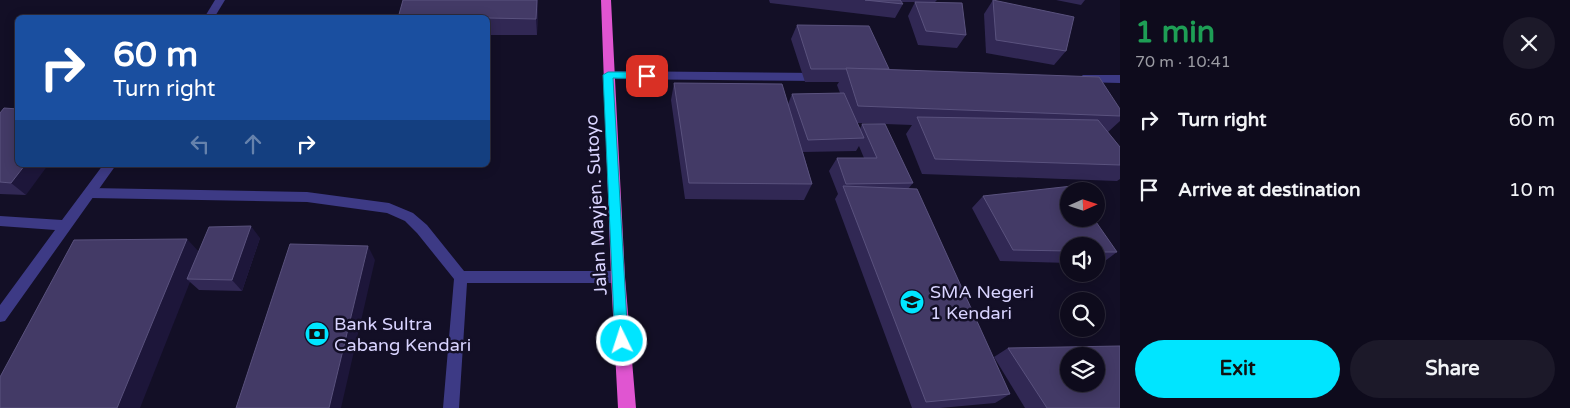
<!DOCTYPE html>
<meta charset="utf-8">
<style>
:root{--surface:#0e0b1c;--page:#1c1929;--text:#f1f3f6;--muted:#9b9ba3;--line:#2e2b3b;--accent:#00e5ff}
body{margin:0;font-family:"Varela Round",sans-serif;background:var(--page);color:var(--text);height:100vh;display:flex;flex-direction:column;font-size:19px;white-space:nowrap}
*{box-sizing:border-box;margin:0}
p{font-size:16px;color:var(--muted)}
.icon{flex:none;width:28px;height:28px;fill:none;stroke:currentColor;stroke-width:2;stroke-linecap:round;stroke-linejoin:round}
.map{position:relative;flex:1;overflow:hidden}
.side{display:flex;flex-direction:column;background:var(--surface);width:450px}
.side>*{flex:none}
.hud{position:absolute;left:15px;top:15px;width:475px;height:152px;border-radius:8px;box-shadow:0 2px 12px #0003,0 0 0 1px var(--line);background:#1a4fa0;color:#fff;overflow:hidden}
.needle{width:32px;rotate:87deg}
.fabs{position:absolute;left:1060px;top:182px;display:grid;gap:10px}
.fabs a{display:grid;place-items:center;width:45px;height:45px;border-radius:50%;background:var(--surface);box-shadow:0 2px 12px #0003,0 0 0 1px var(--line);font-size:25px}
.pin{position:absolute;display:grid;place-items:center;width:42px;height:42px;color:#fff;margin:-21px;border-radius:10px;box-shadow:0 2px 8px #0006}
.me{position:absolute;width:55px;margin:-28px;rotate:356deg;stroke-linejoin:round;filter:drop-shadow(0 0 4px #0008)}
.turn{display:flex;align-items:center;gap:18px;height:105px;padding:0 15px;font-size:22px}
.turn .icon{width:65px;height:65px;stroke-width:2.5}
.turn b{display:block;font-size:35px;line-height:42px}
.lanes{display:flex;align-items:center;height:48px;padding:0 15px;background:#0003;justify-content:center;gap:25px;direction:ltr}
.lanes .off{opacity:.35}
.round{display:grid;place-items:center;flex:none;width:52px;height:52px;border-radius:26px;background:var(--page)}
.summary{display:flex;align-items:center;justify-content:space-between;height:85px;padding:0 15px}
h1{font-size:30px;font-weight:800;line-height:38px;color:#1e9e55}
.button{display:flex;gap:10px;margin-top:auto;padding:10px 15px}
.button a{flex:1;height:58px;border-radius:30px;background:var(--accent);color:#111;font-size:20px;font-weight:800;line-height:58px;text-align:center}
.button a+a{background:var(--page);color:var(--text)}
ul{padding:0;list-style:none}
li{display:flex;align-items:center;gap:15px;height:70px;padding:0 15px}
li div{flex:1}
li b{display:block;font-size:19px}
li em{font-style:normal}
main{display:flex;flex:1;min-height:0}
.map>svg:first-child{display:block}
.lines{fill:none;stroke-linecap:round;stroke-linejoin:round}
.service{fill:#3d3a85;fill-rule:evenodd}
.minor{fill:#3d3a85;fill-rule:evenodd}
.trunk{fill:#e055d1;fill-rule:evenodd}
.wall{fill:#312854;fill-rule:evenodd}
.shaded-wall{fill:#1d163a}
.building{fill:#433a66;stroke:#5a527e;fill-rule:evenodd}
.route{fill:#00e5ff;stroke:#0095a6}
.labels{text-anchor:middle;dominant-baseline:central;stroke-width:5;stroke-linejoin:round;paint-order:stroke}
.street-label{font-size:18px;fill:#d9d4ff;stroke:#130f26}
.poi-label{font-size:18px;fill:#d9d4ff;stroke:#130f26;text-anchor:start}
</style>
<main>
<div class="map">
<svg width="1120" height="408" viewBox="0 0 1120 408">
<rect width="100%" height="100%" fill="#130f26"/>
<g class="lines">
<polygon class="service" points="91,188 307,192 389,203 413,213 427,225 464,271 618,271 623,273 625,277 623,281 618,283 467,283 459,408 443,408 454,279 417,233 405,221 387,213 307,202 91,198 87,196 85,193 87,190"/>
<g class="minor">
<polygon points="215,0 225,0 214,18 204,18"/>
<polygon points="608,71 820,73 825,77 820,81 608,79 603,75"/>
<polygon points="1083,75 1120,75 1120,83 1079,82 1078,79"/>
<polygon points="103,165 116,165 5,321 0,322 0,305 55,230 0,226 0,216 62,220"/>
</g>
<polygon class="trunk" points="601,0 611,0 625,277 636,408 618,408 611,277"/>
</g>
<g class="wall">
<polygon points="538,0 537,35 488,35 488,18"/>
<polygon points="769,0 937,0 935,2 966,35 957,48 918,45 908,16 915,2 932,2 901,2 903,4 895,18 770,3"/>
<polygon points="993,0 1066,51 1054,65 986,53 984,14"/>
<polygon points="1056,0 1085,0 1081,5"/>
<path d="M797 25 889 70 1120 109V121L1108 132 1120 147V179L1117 181 922 174 906 134 912 125 885 124 913 183 908 189 1010 394 995 403 940 408H912L835 199 838 194 829 171 837 158H864L859 146 856 151 803 152 812 184 804 200 685 199 671 100 674 83 788 104 792 94 840 93 837 85 839 82H805L791 39ZM857 123 881 124H862L860 129Z"/>
<polygon points="0,113 26,195 0,194"/>
<polygon points="983,196 1117,252 1101,264 1096,264 1096,246 1069,246 1069,263 1000,261 972,208"/>
<polygon points="260,238 242,291 199,290 190,282 0,408 199,252"/>
<polygon points="1008,348 1120,408 1025,408 994,357"/>
</g>
<g class="shaded-wall">
<polygon points="537,0 538,0 537,35 536,19"/>
<polygon points="25,165 48,165 26,195 11,183"/>
<polygon points="251,226 260,238 242,291 232,280"/>
<polygon points="187,239 201,254 187,279 190,282 140,408 117,408"/>
<polygon points="368,246 375,260 341,408 329,408"/>
</g>
<g class="building">
<polygon points="403,0 537,0 536,19 488,18 398,18"/>
<polygon points="865,0 900,0 903,4"/>
<polygon points="993,0 1074,17 1066,51 996,40"/>
<polygon points="915,2 962,3 966,35 926,31"/>
<polygon points="797,25 869,26 889,69 811,69"/>
<polygon points="846,68 1099,77 1120,109 1120,116 858,106"/>
<polygon points="674,83 782,84 812,184 689,183"/>
<polygon points="844,93 864,138 808,140 792,94"/>
<polygon points="4,108 18,109 18,165 25,165 11,183 0,182 0,113"/>
<polygon points="917,117 1098,120 1120,147 1120,165 935,159"/>
<polygon points="862,124 885,124 913,183 846,184 837,158 877,158"/>
<polygon points="843,186 917,189 1010,394 926,402"/>
<polygon points="1072,186 1076,191 1069,191 1069,219 1094,219 1117,252 1096,252 1096,246 1069,246 1069,251 1013,250 983,196"/>
<polygon points="251,226 232,280 187,279 209,227"/>
<polygon points="187,239 117,408 0,408 0,377 74,240"/>
<polygon points="290,244 368,246 329,408 236,408"/>
<path d="M1120 346V408H1047L1008 348ZM1069 356H1096V384H1069Z"/>
</g>
<polygon class="route" points="608,72 647,72 652,76 647,79 613,78 628,341 626,346 622,347 617,346 615,341 603,75"/>
<defs>
<symbol id="school-disc" viewBox="-11 -11 22 22"><circle r="9.5" fill="#00e5ff" stroke="#130f26"/><path d="M0-5L7-2L0 1L-7-2ZM-4 1L0 2.5L4 1V4Q0 6-4 4Z" fill="#111"/></symbol>
<symbol id="bank-disc" viewBox="-11 -11 22 22"><circle r="9.5" fill="#00e5ff" stroke="#130f26"/><path d="M-6-4H6V4H-6ZM0-2.3a2.3 2.3 0 1 0 0 4.6a2.3 2.3 0 1 0 0-4.6Z" fill="#111"/></symbol>
</defs>
<g fill-rule="evenodd">
<use href="#school-disc" x="898" y="288" width="28" height="28"/>
<use href="#bank-disc" x="303" y="320" width="28" height="28"/>
</g>
<g class="labels">
<g class="street-label">
<text transform="translate(596 205) rotate(-93)">Jalan Mayjen. Sutoyo</text>
</g>
<g class="poi-label">
<text x="930" y="292">SMA Negeri<tspan x="930" dy="21">1 Kendari</tspan></text>
<text x="334" y="324">Bank Sultra<tspan x="334" dy="21">Cabang Kendari</tspan></text>
</g>
</g>
</svg>
<div class="fabs">
<a><svg class="needle" viewBox="-14 -14 28 28"><path d="M0-13l5 13h-10z" fill="#e53935"/><path d="M0 13l5-13h-10z" fill="#9b9ba3"/></svg></a>
<a><svg class="icon" aria-label="sound" viewBox="0 0 24 24"><path d="M4 9h4l5-4v14l-5-4H4zM17 9q2 3 0 6"/></svg></a>
<a><svg class="icon" aria-label="search" viewBox="0 0 24 24"><circle cx="10" cy="10" r="6"/><path d="M15 15l6 6"/></svg></a>
<a><svg class="icon" aria-label="layers" viewBox="0 0 24 24"><path d="M12 4l9 5-9 5-9-5zM3 14l9 5 9-5"/></svg></a>
</div>
<div class="pin" style="left:647px;top:76px;background:#d93025"><svg class="icon" aria-label="arrive" viewBox="0 0 24 24"><path d="M6 21V4h12l-3 4 3 4H6"/></svg></div>
<svg class="me" style="left:622px;top:341px" viewBox="-20 -20 40 40"><circle r="17" fill="#00e5ff" stroke="#fff" stroke-width="3"/><path d="M0-11L8 9 0 5-8 9z" fill="#fff"/></svg>
<div class="hud">
<div class="turn"><svg class="icon" aria-label="right" viewBox="0 0 24 24"><path d="M7 20v-9h11M14 6l5 5-5 5"/></svg><div><b>60 m</b>Turn right</div></div>
<div class="lanes"><svg class="icon off" aria-label="left" viewBox="0 0 24 24"><path d="M17 20v-9H6M10 6l-5 5 5 5"/></svg><svg class="icon off" aria-label="ahead" viewBox="0 0 24 24"><path d="M12 20V5M6 11l6-6 6 6"/></svg><svg class="icon" aria-label="right" viewBox="0 0 24 24"><path d="M7 20v-9h11M14 6l5 5-5 5"/></svg></div>
</div>
</div>
<section class="side">
<div class="summary"><div><h1>1 min</h1><p>70 m · 10:41</p></div><a class="round"><svg class="icon" aria-label="close" viewBox="0 0 24 24"><path d="M6 6l12 12M18 6L6 18"/></svg></a></div>
<ul>
<li><svg class="icon" aria-label="right" viewBox="0 0 24 24"><path d="M7 20v-9h11M14 6l5 5-5 5"/></svg><div><b>Turn right</b></div><em>60 m</em></li>
<li><svg class="icon" aria-label="arrive" viewBox="0 0 24 24"><path d="M6 21V4h12l-3 4 3 4H6"/></svg><div><b>Arrive at destination</b></div><em>10 m</em></li>
</ul>
<div class="button"><a>Exit</a><a>Share</a></div>
</section>
</main>
